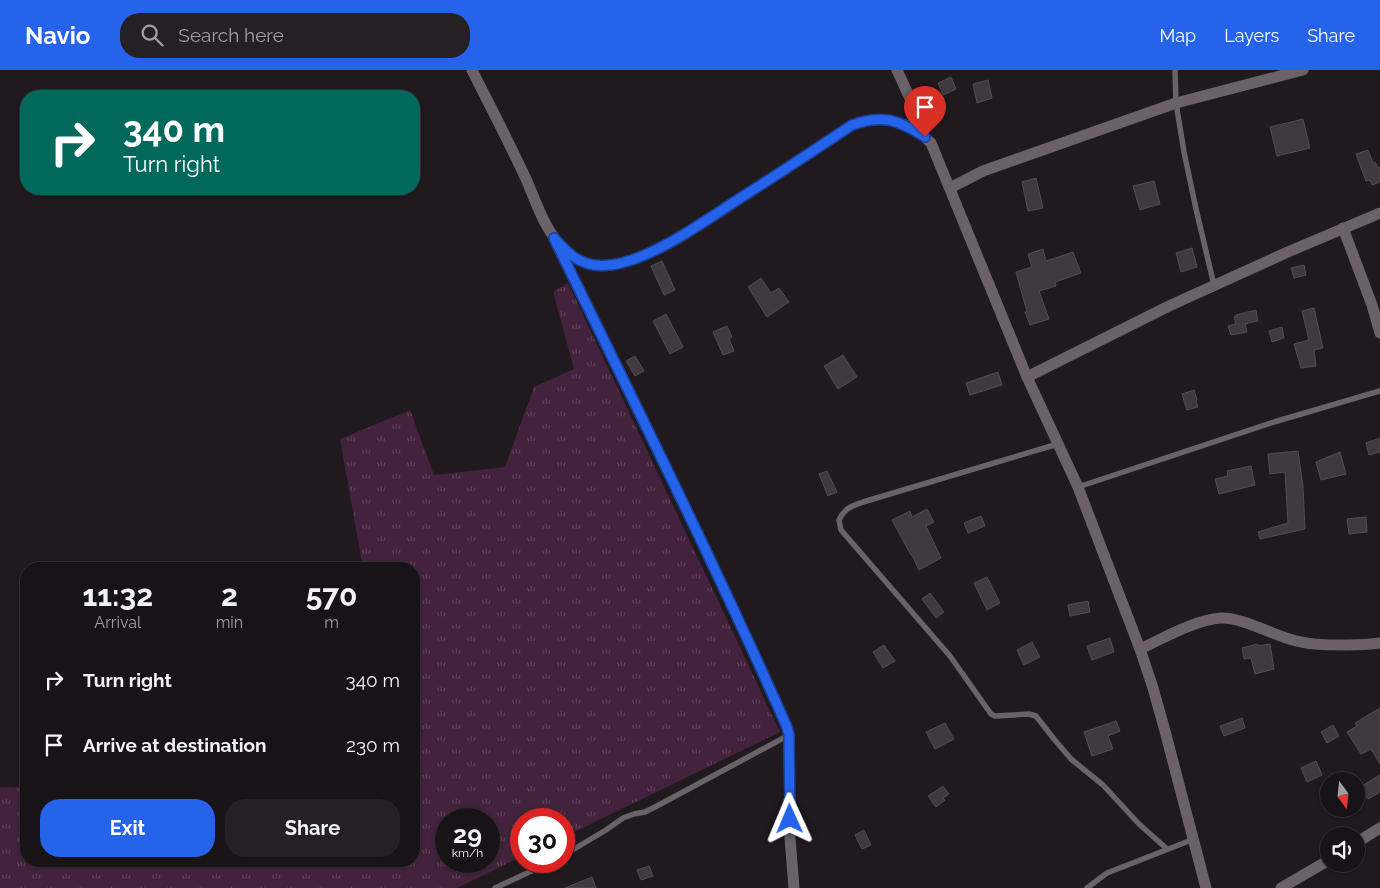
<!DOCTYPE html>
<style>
:root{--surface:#181316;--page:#252023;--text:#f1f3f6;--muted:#9f9ea1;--line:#363235;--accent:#2563eb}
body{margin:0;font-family:Raleway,sans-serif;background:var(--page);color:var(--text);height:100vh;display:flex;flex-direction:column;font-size:19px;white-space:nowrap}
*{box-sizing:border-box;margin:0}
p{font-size:16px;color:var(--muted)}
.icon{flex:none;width:28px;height:28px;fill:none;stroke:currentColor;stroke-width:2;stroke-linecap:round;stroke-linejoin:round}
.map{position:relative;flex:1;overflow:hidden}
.drawer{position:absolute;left:20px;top:492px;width:400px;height:305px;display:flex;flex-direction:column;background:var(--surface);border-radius:20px;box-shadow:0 1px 4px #0004,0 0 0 1px var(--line)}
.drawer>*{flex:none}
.top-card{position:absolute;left:20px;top:20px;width:400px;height:105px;border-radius:20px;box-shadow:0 1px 4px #0004,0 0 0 1px var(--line);background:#00695c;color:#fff;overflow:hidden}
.needle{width:32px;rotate:165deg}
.controls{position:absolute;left:1320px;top:702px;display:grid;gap:10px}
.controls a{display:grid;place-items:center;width:45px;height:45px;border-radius:50%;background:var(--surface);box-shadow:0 1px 4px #0004,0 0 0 1px var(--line);font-size:25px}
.speed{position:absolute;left:435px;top:738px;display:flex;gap:10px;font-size:25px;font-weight:700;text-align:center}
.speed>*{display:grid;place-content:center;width:65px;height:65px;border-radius:50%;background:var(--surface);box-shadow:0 1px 4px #0004,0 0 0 1px var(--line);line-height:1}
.speed small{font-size:12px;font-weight:400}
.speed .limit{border:8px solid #d22;background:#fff;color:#111}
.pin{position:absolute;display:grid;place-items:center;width:42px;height:42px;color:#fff;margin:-51px -21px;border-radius:50% 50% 50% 0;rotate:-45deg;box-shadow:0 0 5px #0007}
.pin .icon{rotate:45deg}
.me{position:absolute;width:55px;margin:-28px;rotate:359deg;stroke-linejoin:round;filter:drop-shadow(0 0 4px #0008)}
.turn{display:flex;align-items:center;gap:18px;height:105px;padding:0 20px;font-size:22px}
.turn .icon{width:65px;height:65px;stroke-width:2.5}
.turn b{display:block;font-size:35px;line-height:42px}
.eta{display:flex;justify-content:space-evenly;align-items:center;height:85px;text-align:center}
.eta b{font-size:30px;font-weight:700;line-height:35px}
.action{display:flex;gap:10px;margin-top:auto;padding:10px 20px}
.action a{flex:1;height:58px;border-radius:20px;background:var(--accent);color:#fff;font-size:20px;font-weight:700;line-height:58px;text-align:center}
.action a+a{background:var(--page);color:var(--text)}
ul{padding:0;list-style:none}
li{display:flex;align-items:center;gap:15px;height:65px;padding:0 20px}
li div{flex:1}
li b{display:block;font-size:19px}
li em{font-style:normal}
header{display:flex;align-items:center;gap:30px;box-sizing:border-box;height:70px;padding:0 25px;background:var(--accent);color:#fff}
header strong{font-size:24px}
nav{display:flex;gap:28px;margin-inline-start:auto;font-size:18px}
.search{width:350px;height:45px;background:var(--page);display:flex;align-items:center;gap:12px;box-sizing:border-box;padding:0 18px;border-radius:20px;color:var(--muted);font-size:19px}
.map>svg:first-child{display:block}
.grass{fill:url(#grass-tufts);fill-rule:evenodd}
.building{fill:#40393f;stroke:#544c52}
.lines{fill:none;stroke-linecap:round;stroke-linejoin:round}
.lane{stroke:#6a6268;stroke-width:5.5}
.street{stroke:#6a6268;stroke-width:11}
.route-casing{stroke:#184099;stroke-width:12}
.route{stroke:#2563eb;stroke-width:9}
</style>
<header>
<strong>Navio</strong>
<div class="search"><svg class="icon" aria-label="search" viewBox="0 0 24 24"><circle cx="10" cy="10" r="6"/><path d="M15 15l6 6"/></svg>Search here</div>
<nav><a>Map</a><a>Layers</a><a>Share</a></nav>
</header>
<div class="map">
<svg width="1380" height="818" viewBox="0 0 1380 818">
<defs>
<pattern id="grass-tufts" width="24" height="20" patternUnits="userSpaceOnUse" patternTransform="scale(1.25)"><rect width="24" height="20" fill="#42223c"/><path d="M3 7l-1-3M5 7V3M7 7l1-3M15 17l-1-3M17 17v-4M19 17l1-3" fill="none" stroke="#5e4258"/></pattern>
</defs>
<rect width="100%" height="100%" fill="#20191e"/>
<path class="grass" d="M568 213 780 662 564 767V749H521V787L457 818H0V717L26 718V791H414V499H363L340 369 410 340 434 405 505 397 534 317 574 299 553 222ZM446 749H489V791H446Z"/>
<g class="building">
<polygon points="951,7 956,19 943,25 938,13"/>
<polygon points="988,10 992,28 977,33 973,14"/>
<polygon points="1303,49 1310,78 1277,86 1270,57"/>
<polygon points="1368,80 1373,93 1375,92 1378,98 1380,97 1380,112 1372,115 1370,110 1366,111 1356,84"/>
<polygon points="1036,108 1043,138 1028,141 1022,112"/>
<polygon points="1154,111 1160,134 1140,140 1133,116"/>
<polygon points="1192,178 1197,197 1181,202 1176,183"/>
<polygon points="1043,179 1046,191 1073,182 1081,203 1055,212 1056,216 1039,221 1049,249 1030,255 1025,242 1027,242 1016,202 1032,197 1028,184"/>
<polygon points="662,191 675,220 664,225 651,196"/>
<polygon points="1304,195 1306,205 1294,208 1291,198"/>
<polygon points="761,208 771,223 779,218 789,232 767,247 748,217"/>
<polygon points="1314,238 1323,278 1314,280 1316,296 1301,298 1294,274 1309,270 1302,241"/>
<polygon points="1256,240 1258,251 1245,254 1247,262 1231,265 1228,256 1236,254 1234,247 1236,246 1236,245"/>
<polygon points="666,244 683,277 670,284 653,251"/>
<polygon points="727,256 732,267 729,269 734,281 723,285 713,262"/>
<polygon points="1282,257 1284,268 1272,272 1269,261"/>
<polygon points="843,285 857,307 838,319 824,296"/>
<polygon points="635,286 644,301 635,306 626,291"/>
<polygon points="998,302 1002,315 970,325 966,313"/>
<polygon points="1194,320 1197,330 1196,331 1198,337 1187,340 1182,324"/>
<polygon points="1380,368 1380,382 1369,385 1366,373"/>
<polygon points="1298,381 1303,417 1305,459 1260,469 1258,462 1288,453 1285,402 1270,404 1268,384"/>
<polygon points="1340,382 1346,404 1321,410 1316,392"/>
<polygon points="1251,396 1255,415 1219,424 1215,409 1228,406 1227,401"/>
<polygon points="827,401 837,422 828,426 819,404"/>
<polygon points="927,439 934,452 926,456 941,488 919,500 912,485 911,485 892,450 910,441 912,447"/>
<polygon points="981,446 985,456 968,463 964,453"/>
<polygon points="1366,447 1367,462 1349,464 1347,449"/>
<polygon points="987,507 1000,533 987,540 974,513"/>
<polygon points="930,523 944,542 936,548 922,529"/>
<polygon points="1088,531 1090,542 1070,546 1068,535"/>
<polygon points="1110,568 1114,582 1092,590 1087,576"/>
<polygon points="1032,572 1040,587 1024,595 1017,580"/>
<polygon points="1258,574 1258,576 1270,574 1274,599 1255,604 1251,588 1244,589 1242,578"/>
<polygon points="884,575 895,591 883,598 873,582"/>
<polygon points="1380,638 1380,694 1371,679 1361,684 1347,662 1357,656 1355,653"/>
<polygon points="1242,648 1245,658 1224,666 1220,656"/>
<polygon points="1116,651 1120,661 1108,666 1113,679 1092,686 1084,662"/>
<polygon points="945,653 954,669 935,679 926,662"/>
<polygon points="1333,655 1339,666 1327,673 1321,662"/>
<polygon points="1316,691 1322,705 1307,712 1301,698"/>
<polygon points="1380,705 1380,722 1368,729 1360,717"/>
<polygon points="943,716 949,724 943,728 945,730 936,737 928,726"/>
<polygon points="864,760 871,775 862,779 855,765"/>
<polygon points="649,796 653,806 641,810 637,800"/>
<polygon points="592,807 596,818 565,818"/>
</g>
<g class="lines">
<g class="lane">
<polyline points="1175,0 1176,33 1184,82 1196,139 1214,215"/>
<path d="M1058 374 863 432C850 437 845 438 839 450L841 460 950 586 991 644 995 646 1029 644 1036 646 1054 669 1071 689 1103 715 1139 754 1167 779"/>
<polyline points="1078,417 1274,352 1380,321"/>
<polyline points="564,785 606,760 623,748 634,744 645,742 657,736 789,665"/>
<polyline points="495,818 553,791"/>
<polyline points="1087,818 1107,803 1194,769"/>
</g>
<g class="street">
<path d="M472 0C490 36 509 72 526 109 537 134 545 162 566 181 578 192 595 198 611 195 655 188 701 154 738 130 776 105 814 80 852 55 882 44 909 51 931 73L1027 307 1078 417 1140 579 1153 618 1165 661 1206 818"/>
<polyline points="897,0 913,35 916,61"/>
<polyline points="950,118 983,101 1176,33 1303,0"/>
<polyline points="1343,158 1372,235 1380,263"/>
<path d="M558 177C636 336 715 495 787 657L789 665 790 768 794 818"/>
<polyline points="1027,307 1169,236 1290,181 1380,143"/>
<path d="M1140 579C1164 568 1194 550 1221 548 1239 547 1268 562 1286 568 1307 575 1324 575 1346 575 1357 575 1369 575 1380 573"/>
<polyline points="1356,773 1380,758"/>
<polyline points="1281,818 1329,790"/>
</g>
</g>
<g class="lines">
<defs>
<path id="route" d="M790 749 789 665 787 657C714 492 633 330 554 168 570 186 583 198 609 195 647 192 702 153 734 132 774 107 813 81 852 55 883 44 899 50 925 67"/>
</defs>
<use href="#route" class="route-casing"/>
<use href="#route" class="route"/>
</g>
</svg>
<div class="controls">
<a><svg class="needle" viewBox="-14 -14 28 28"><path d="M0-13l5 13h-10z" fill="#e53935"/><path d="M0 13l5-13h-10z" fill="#9f9ea1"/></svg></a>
<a><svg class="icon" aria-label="sound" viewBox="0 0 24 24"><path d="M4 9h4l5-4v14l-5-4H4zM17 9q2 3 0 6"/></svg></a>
</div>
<div class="speed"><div>29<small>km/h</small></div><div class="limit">30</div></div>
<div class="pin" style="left:925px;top:67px;background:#d93025"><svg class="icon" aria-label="arrive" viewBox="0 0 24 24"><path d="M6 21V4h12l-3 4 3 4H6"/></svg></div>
<svg class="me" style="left:790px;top:749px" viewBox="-20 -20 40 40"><path d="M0-17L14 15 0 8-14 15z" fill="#2563eb" stroke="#fff" stroke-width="4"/></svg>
<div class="top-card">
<div class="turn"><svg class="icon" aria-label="right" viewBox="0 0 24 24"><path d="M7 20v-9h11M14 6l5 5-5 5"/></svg><div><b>340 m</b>Turn right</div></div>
</div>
<section class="drawer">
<div class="eta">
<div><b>11:32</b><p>Arrival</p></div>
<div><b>2</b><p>min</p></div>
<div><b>570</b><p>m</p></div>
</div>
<ul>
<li><svg class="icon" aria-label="right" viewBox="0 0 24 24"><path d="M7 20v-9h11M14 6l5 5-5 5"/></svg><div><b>Turn right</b></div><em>340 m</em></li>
<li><svg class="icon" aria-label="arrive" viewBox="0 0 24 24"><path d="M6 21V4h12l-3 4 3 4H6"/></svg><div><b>Arrive at destination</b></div><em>230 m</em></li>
</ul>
<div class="action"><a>Exit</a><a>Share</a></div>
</section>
</div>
